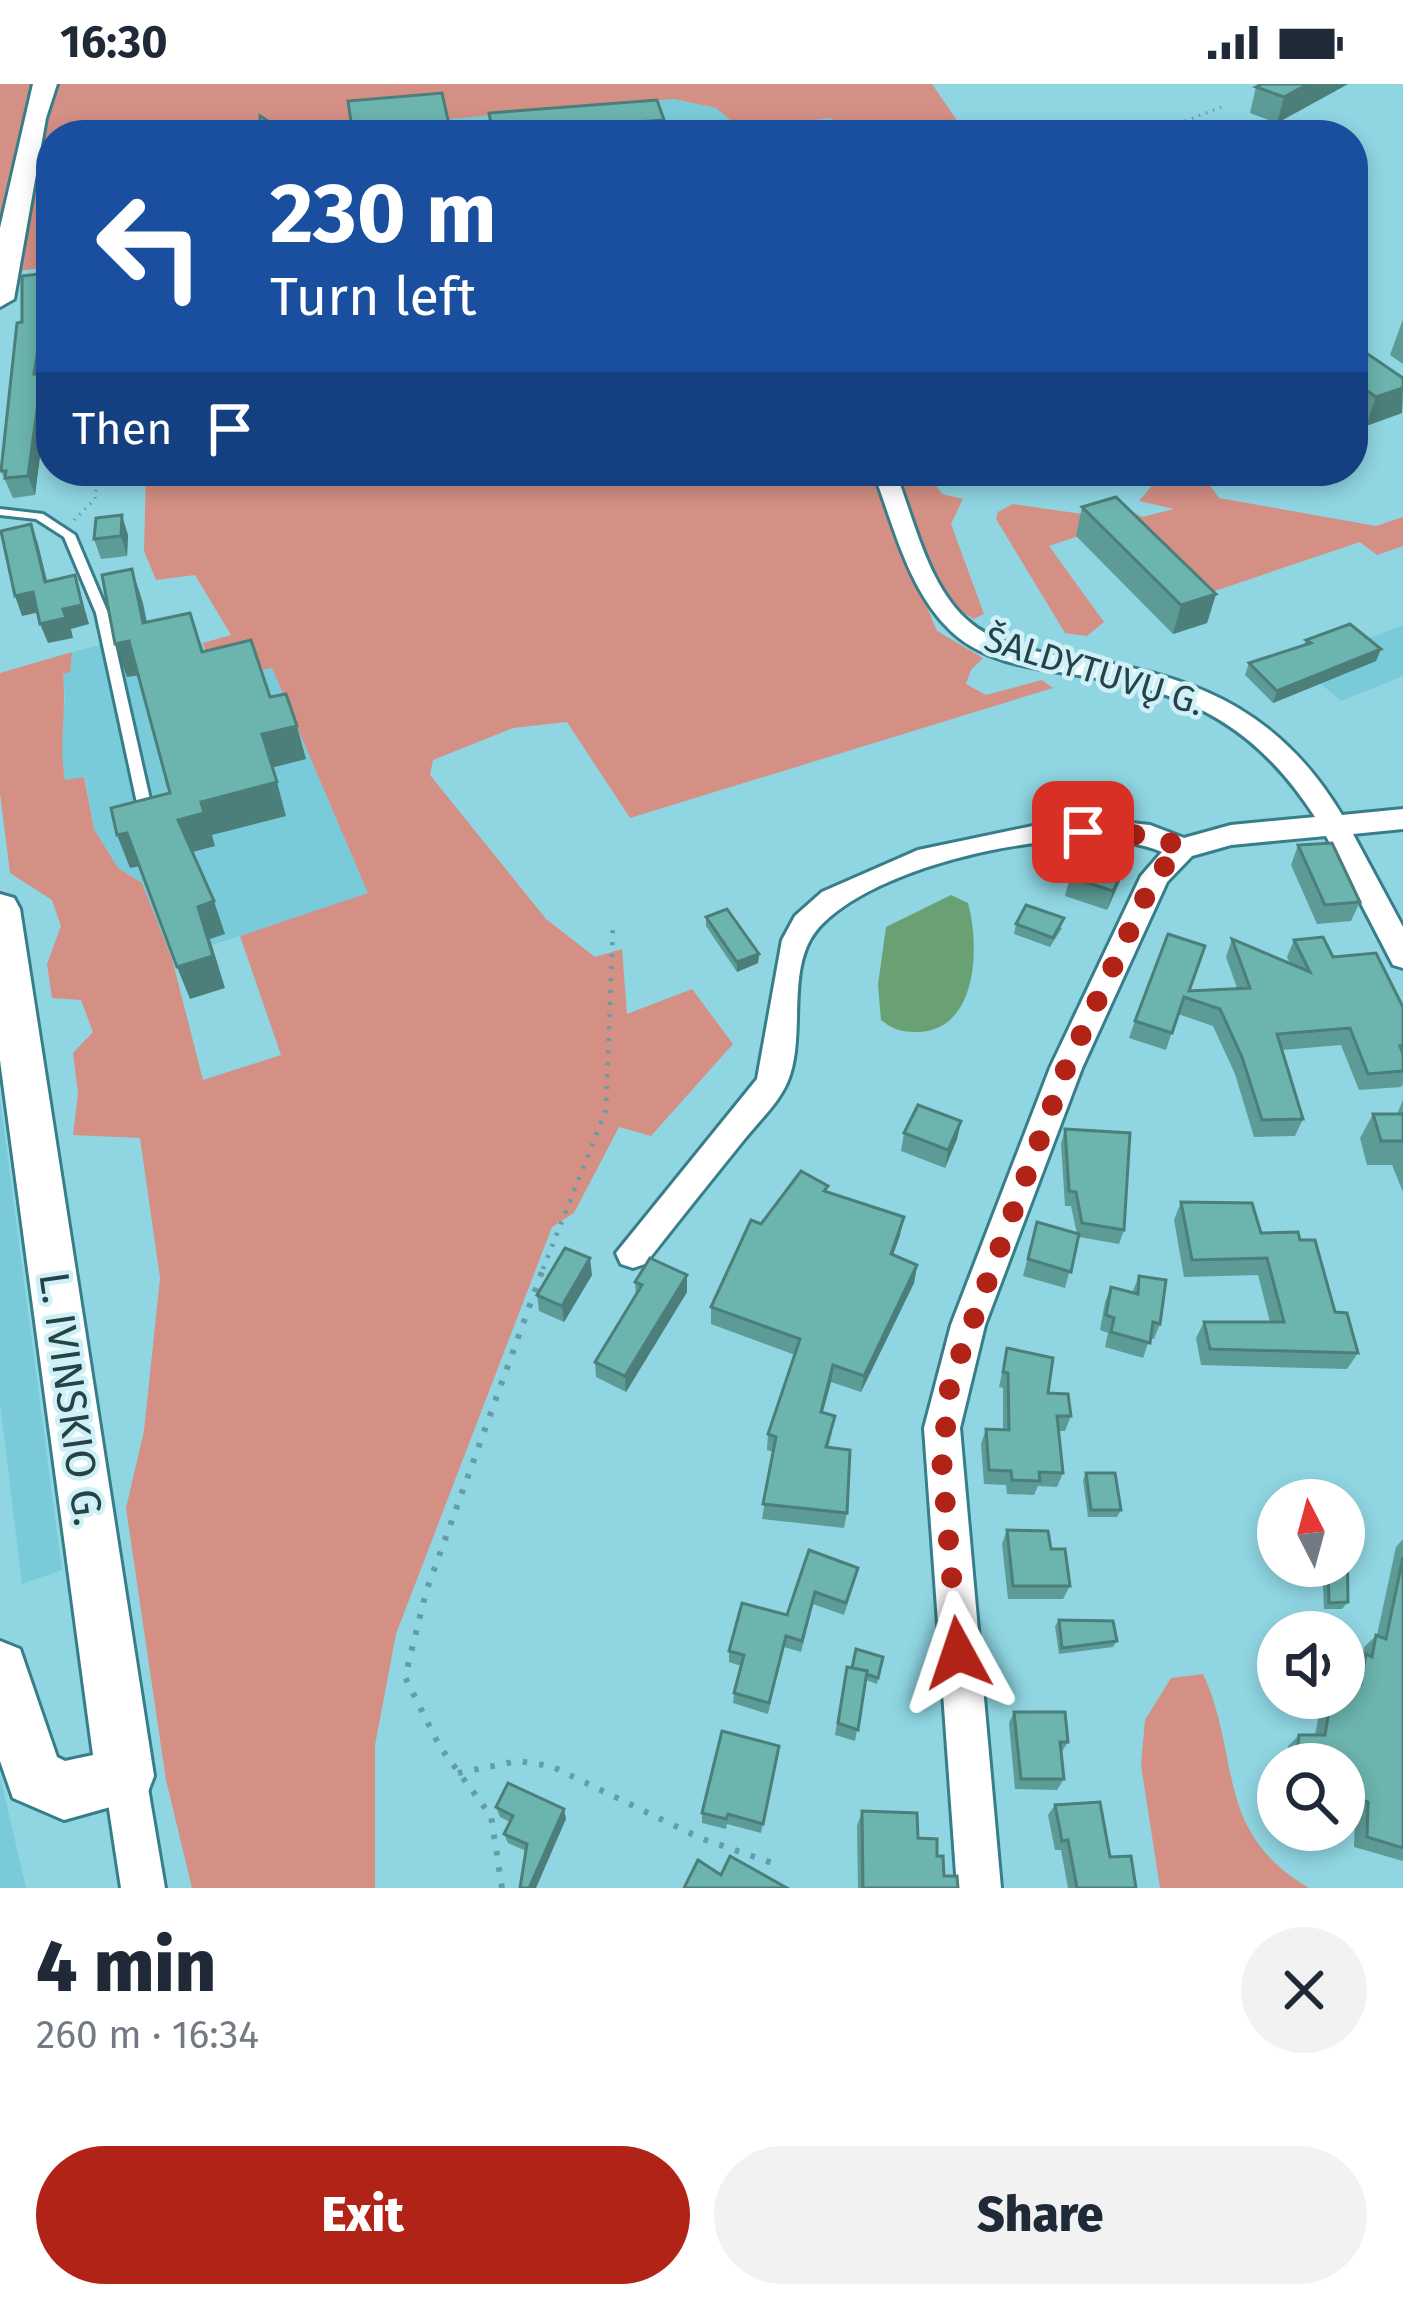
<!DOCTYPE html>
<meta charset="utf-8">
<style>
:root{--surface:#fff;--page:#f2f2f3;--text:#1f2937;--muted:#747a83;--accent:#b22317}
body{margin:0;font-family:"Fira Sans",sans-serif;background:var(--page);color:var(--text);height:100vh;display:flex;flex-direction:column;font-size:45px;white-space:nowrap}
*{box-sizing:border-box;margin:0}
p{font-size:39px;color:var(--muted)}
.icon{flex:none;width:66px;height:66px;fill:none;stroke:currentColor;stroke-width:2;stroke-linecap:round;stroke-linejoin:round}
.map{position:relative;height:1804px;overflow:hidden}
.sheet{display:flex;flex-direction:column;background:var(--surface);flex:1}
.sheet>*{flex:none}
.hud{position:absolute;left:36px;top:36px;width:1332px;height:366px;border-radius:48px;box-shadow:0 6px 18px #0003;background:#1a4fa0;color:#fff;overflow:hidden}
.needle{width:78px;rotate:354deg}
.fabs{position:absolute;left:1257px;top:1395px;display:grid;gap:24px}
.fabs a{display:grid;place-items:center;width:108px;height:108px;border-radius:50%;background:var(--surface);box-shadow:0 6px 18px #0003;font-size:60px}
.pin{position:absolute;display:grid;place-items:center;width:102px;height:102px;color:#fff;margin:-51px;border-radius:24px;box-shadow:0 6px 18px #0006}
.me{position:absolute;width:132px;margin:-66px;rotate:355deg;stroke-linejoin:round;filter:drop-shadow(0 0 9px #0008)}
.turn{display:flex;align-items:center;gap:42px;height:252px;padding:0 36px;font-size:54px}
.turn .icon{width:156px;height:156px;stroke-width:2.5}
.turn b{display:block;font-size:84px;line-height:102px}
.then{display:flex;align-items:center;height:114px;padding:0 36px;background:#0003;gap:24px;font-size:45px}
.round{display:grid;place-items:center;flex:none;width:126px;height:126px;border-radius:63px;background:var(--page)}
.head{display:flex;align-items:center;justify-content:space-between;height:204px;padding:0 36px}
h1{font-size:72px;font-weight:800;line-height:90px}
.button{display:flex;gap:24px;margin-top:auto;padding:24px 36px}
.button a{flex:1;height:138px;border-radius:72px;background:var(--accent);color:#fff;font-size:48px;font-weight:800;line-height:138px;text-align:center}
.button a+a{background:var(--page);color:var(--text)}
.status{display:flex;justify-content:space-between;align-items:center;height:84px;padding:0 60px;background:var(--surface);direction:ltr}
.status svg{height:33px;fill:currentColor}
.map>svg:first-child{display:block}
.built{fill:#7acbd9}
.green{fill:#d49085}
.water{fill:#69a074}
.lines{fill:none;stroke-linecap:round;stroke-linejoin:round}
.lane-casing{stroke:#377e8a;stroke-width:6}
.street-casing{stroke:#377e8a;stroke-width:6}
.secondary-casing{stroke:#377e8a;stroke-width:6}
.path-far2{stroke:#659ca5;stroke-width:3;stroke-dasharray:1.5 6;stroke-linecap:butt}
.path-far1{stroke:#659ca5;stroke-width:4.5;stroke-dasharray:3 9;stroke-linecap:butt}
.path{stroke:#659ca5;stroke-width:6;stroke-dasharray:4.5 12;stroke-linecap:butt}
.lane{fill:#fff;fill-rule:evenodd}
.street{fill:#fff;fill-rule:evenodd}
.secondary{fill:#fff;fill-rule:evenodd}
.wall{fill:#5d9b96}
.shaded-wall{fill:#4c7e7a}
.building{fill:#6cb4ae;stroke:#4c7e7a;stroke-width:3}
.route{stroke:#b22317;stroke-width:21;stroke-dasharray:0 37.8}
.labels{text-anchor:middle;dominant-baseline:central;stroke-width:9;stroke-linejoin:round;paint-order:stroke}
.street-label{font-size:36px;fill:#254247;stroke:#cef0f6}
.near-street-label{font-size:42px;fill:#254247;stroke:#cef0f6}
</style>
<div class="status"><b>16:30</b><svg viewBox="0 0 49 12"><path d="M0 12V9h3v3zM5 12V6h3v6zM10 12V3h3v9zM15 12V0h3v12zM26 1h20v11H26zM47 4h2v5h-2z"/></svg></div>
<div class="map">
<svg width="1403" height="1804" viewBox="0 0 1403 1804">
<rect width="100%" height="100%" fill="#8fd6e2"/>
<g class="built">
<polygon points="674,15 716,24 743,47 828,34 874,51 270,51"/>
<polygon points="1403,541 1403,592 1341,617 1286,570 1367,555"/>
<polygon points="120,556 126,576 203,559 217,595 272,584 369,810 172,874 142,799 118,784 94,745 85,693 65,697 59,665 65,615 63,590 70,588 72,568"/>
<polygon points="0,1014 62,1486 22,1500 0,1319"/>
<polygon points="0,1692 26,1804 0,1804"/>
</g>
<g class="green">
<polygon points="0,0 932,0 967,51 874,51 828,34 743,47 716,24 674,15 270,51 51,51 51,183 0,189"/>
<path d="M146 387H869L937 547 983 574 971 586 966 600 986 611 1042 596 1053 604 630 734 567 638 513 644 433 676 430 691 546 835 595 873 622 865 627 930 692 905 733 960 651 1052 619 1043 574 1129 552 1143 396 1550 375 1661V1804H192L166 1696 126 1424 144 1347 160 1194 140 1054 73 1051 78 1009 73 969 93 948 81 916 52 914 47 880 61 842 52 816 10 789 0 709V589L72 568 70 588 63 590C67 627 58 660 65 696L84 693 94 745 118 784 142 799 172 875 203 996 281 971 240 852 368 809 272 584 216 595 203 559 231 551 195 491 156 496 144 467Z"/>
<path d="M894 387H927L942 410 963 415 951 440 984 530 974 535C934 516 911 428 894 387Z"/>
<polygon points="1151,387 1200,387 1219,414 1376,442 1403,433 1403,462 1377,471 1360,458 1185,517 1109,442 1049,462 1104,538 1087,552 1065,549 996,435 998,428 1013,420 1082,430 1125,424 1142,433 1174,425 1139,417 1156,397"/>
<path d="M1203 1590C1242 1675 1213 1747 1309 1804H1160L1141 1681 1145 1636 1171 1594Z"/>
</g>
<path class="water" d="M951 811 968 819C980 863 978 948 916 948 901 948 892 945 881 936L878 901 886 843Z"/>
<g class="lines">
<defs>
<polygon id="lane" points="0,425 43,430 75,451 108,529 154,733 152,736 147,738 140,733 96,529 64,453 36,435 0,431"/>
<g id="street">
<path d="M873 387H895C914 435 927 499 966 535 1001 567 1051 570 1095 577 1206 595 1283 633 1342 731L1403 725V745L1353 750 1403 843V884L1393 881 1326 752 1231 761 1192 772 1167 798 1082 984 985 1241 960 1344 1001 1804H957L924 1344 951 1241 1050 984 1141 792 1162 768C1082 733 872 778 816 847 785 886 807 954 787 999 777 1021 758 1038 743 1057 710 1098 677 1139 645 1180L633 1184 621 1180 616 1169 757 995 782 856 795 832 822 808 918 766 1047 739 1103 736 1150 741 1184 754 1231 741 1315 733C1259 646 1193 609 1091 593 1043 585 982 581 947 543 907 502 893 439 873 387Z"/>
<polygon points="125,1671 140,1677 146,1692 165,1804 121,1804 104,1692 110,1677"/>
</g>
<g id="secondary">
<polygon points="33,0 57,0 46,34 14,215 0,223 0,144"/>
<polygon points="0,810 14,814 20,825 154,1692 146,1713 64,1736 13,1714 0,1677 0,1557 20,1565 57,1673 65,1677 93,1671 0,976"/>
</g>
</defs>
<use href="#lane" class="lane-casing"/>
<use href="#street" class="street-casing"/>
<use href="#secondary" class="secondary-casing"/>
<g class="path-far2">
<polyline points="1028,51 1185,37 1227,21"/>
<polyline points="74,436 95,415 98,387"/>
</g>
<polyline class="path-far1" points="543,1185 606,1026 613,840"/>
<g class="path">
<polyline points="458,1689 518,1677 551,1682 700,1754 775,1780"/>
<polyline points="502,1804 491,1732 440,1663 405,1593 426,1508 544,1182"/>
</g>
<use href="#lane" class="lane"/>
<use href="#street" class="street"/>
<use href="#secondary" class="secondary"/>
</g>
<g class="wall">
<polygon points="1348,0 1277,39 1250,29 1256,3"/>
<polygon points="489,29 664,36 664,51 491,51"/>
<polygon points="450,45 451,51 353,51"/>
<polygon points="51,202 51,252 43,294 48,309 35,411 13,414 1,387 22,238"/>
<polygon points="1403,235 1403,280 1390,271"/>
<polygon points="1353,260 1403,294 1402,329 1366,342 1353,333"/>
<polygon points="1082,423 1216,510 1207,539 1173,550 1076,452"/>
<polygon points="128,451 127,472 101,475 94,455"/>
<polygon points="1306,556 1381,565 1376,577 1273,619 1245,591 1249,579 1304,561"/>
<polygon points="1298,761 1360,818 1351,837 1317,840 1291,781"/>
<polygon points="1091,775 1120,797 1107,826 1065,812 1070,793"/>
<polygon points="706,833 759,870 758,879 737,888 706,842"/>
<polygon points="1016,840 1062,844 1050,863 1014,850"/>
<polygon points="1232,855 1290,880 1287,873 1294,856 1333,873 1403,923 1403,1000 1401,1003 1359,1006 1341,961 1282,966 1303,1035 1295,1052 1254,1053 1235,990 1213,942 1178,930 1166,966 1129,954 1135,937 1189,907 1237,904 1226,873"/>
<polygon points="1403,1016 1403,1108 1392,1081 1367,1081 1360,1054 1373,1030 1397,1030"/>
<polygon points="961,1037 957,1055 945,1084 901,1067 904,1049"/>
<polygon points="1065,1045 1124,1146 1119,1160 1079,1153 1065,1204 1023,1192 1037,1138 1077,1150 1071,1122 1065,1122 1061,1060"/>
<polygon points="827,1108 900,1151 893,1171 917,1181 914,1199 861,1308 831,1298 823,1328 832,1348 828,1364 847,1429 844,1444 762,1435 773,1368 767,1366 768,1350 795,1271 711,1240 711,1223 761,1140"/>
<polygon points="1181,1118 1261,1149 1300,1156 1335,1228 1358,1269 1347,1285 1201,1281 1196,1254 1204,1238 1270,1238 1258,1191 1184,1193 1174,1136"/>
<polygon points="592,1191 564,1238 539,1227 537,1211"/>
<polygon points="1139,1192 1160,1240 1154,1255 1150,1254 1143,1274 1105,1263 1108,1249 1100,1246 1105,1218 1111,1203 1132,1209"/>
<polygon points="635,1198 687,1208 626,1308 596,1293 595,1278 636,1211"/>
<polygon points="1007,1264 1071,1332 1065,1347 1058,1347 1063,1389 1057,1403 1038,1402 1034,1411 1007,1410 1006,1401 984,1400 981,1360 986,1345 1003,1346 1003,1304 999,1303"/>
<polygon points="1086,1389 1121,1426 1117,1433 1088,1433 1083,1396"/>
<polygon points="1007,1446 1051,1465 1070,1502 1063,1515 1008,1515 1002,1460"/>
<polygon points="1403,1455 1403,1777 1354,1763 1355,1727 1344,1724 1344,1680 1287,1680 1288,1662 1299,1651 1315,1651 1320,1625 1308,1620 1309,1614 1344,1614 1352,1597 1355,1582 1362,1574 1364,1563 1377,1551 1396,1463"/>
<polygon points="809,1466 855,1496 844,1531 813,1520 801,1568 784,1563 768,1630 733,1619 734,1609 741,1582 729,1578 729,1567 787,1531"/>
<polygon points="1322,1482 1344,1482 1348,1518 1342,1525 1324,1525"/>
<polygon points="1059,1536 1117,1557 1113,1563 1059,1570 1055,1542"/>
<polygon points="883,1573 877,1600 866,1596 855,1657 835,1651 844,1595 852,1584"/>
<polygon points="1014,1628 1068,1658 1061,1669 1064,1695 1057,1706 1015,1705 1009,1639"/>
<polygon points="777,1673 761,1749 727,1740 726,1745 702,1739 702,1729"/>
<polygon points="1055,1721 1110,1773 1136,1804 1068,1804 1061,1766 1055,1766 1048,1731"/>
<polygon points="496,1723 566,1735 526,1767 508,1759 504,1750 510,1738 500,1733"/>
<polygon points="862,1727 918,1754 937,1772 944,1792 958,1804 858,1804 857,1742"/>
</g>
<g class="shaded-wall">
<polygon points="1308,0 1348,0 1277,39 1284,13"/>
<polygon points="47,189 51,202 51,243 48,233"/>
<polygon points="43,234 50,253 43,294 48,309 35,411 28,392 34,290"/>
<polygon points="1403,304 1402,329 1366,342 1376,313"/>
<polygon points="122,431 128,451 127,472 121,452"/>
<polygon points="31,440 38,460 52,517 45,498"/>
<polygon points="132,485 143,519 154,573 143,539"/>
<polygon points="75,491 89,540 71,545 73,554 48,559 40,540"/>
<polygon points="33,508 40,528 22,532 15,512"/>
<polygon points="1216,510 1207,539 1173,550 1181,521"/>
<polygon points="129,557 141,591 127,593 115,560"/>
<polygon points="1381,565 1376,577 1273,619 1277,607"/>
<polygon points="297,642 306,675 271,684 262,650"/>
<polygon points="277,698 286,732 212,751 215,762 189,769 178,736 201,718"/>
<polygon points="127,749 140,782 130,784 117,751"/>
<polygon points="1126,778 1120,797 1107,826 1113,807"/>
<polygon points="214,817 225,850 210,855 225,904 190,915 177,883 198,823"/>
<polygon points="759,870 758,879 737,888 737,878"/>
<polygon points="961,1037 957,1055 945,1084 948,1066"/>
<polygon points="904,1133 900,1151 887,1188 891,1170"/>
<polygon points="590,1174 592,1191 564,1238 562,1222"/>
<polygon points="917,1181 914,1199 861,1308 864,1292"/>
<polygon points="687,1191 687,1208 626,1308 625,1292"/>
<polygon points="833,1281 831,1298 818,1344 821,1328"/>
<polygon points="564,1725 566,1735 536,1804 529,1804"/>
</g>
<g class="building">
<polygon points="1262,0 1308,0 1284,13 1256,3"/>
<polygon points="442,9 450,45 378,51 353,51 348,17"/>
<polygon points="657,16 664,36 493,49 489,29"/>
<polygon points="260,32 290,51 260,51"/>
<polygon points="47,189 48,233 43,234 34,290 42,290 28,392 5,394 6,387 1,387 16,248 17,239 22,238 22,192"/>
<polygon points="1353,260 1403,294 1403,304 1376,313 1353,297"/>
<polygon points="1116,413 1216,510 1181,521 1082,423"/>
<polygon points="122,431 121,452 94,455 96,434"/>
<polygon points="31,440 45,498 75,491 82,521 63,525 66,534 40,540 33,508 15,512 1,447"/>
<polygon points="132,485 143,539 190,529 202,568 251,556 270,613 286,610 297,642 262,650 277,698 201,718 204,729 178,736 214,817 198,823 213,872 177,883 127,749 117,751 111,724 170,709 129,557 115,560 102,491"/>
<polygon points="1350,540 1381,565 1277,607 1249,579 1311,559 1306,556"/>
<polygon points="1332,759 1360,818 1325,821 1298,761"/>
<polygon points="1095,768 1126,778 1113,807 1070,793 1081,772 1091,775"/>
<polygon points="1026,821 1064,834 1053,854 1016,840"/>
<polygon points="727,825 759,870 737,878 706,833"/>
<polygon points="1168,850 1205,862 1189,907 1250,904 1232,855 1310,888 1294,856 1323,853 1333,873 1376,869 1403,923 1403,962 1400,962 1403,970 1403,987 1368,990 1350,944 1277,950 1303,1035 1262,1036 1242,973 1220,925 1184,913 1172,949 1135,937"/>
<polygon points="918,1021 961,1037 948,1066 904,1049"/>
<polygon points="1373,1030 1403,1030 1403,1057 1381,1057"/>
<polygon points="1065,1045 1130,1049 1124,1146 1082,1139 1076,1108 1069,1107"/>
<polygon points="801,1087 828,1102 824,1107 904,1133 891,1170 917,1181 864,1292 833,1281 821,1328 835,1332 826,1363 850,1366 847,1429 763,1420 776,1353 768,1350 800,1255 711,1223 751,1136 761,1140"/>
<polygon points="1181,1118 1252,1119 1261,1149 1298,1148 1300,1156 1315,1156 1335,1228 1347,1229 1358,1269 1210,1265 1204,1238 1284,1238 1267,1174 1192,1176"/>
<polygon points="1037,1138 1079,1150 1071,1188 1028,1175"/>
<polygon points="565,1164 590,1174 562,1222 537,1211"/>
<polygon points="650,1174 687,1191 625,1292 595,1278 642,1201 635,1198"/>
<polygon points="1139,1192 1166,1196 1160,1240 1153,1238 1150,1259 1111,1248 1114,1234 1106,1231 1111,1203 1138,1210"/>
<polygon points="1007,1264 1053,1274 1048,1309 1068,1310 1071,1332 1057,1332 1063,1389 1039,1388 1040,1397 1012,1396 1011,1387 989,1386 986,1345 1009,1346 1008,1289 1003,1288"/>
<polygon points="1086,1389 1115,1389 1121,1426 1091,1426"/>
<polygon points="1007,1446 1048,1447 1051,1465 1065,1465 1070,1502 1013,1502"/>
<polygon points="1344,1450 1347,1451 1348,1518 1329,1519 1328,1482 1344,1482"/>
<polygon points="809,1466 858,1484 846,1519 815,1508 802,1557 786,1552 769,1619 734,1609 744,1571 729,1567 742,1519 787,1531"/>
<polygon points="1403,1473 1403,1764 1367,1753 1368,1718 1344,1710 1344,1680 1296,1680 1299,1651 1325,1651 1331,1614 1344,1614 1344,1594 1361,1600 1366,1570 1372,1573 1376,1551 1386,1555"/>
<polygon points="1059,1536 1113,1537 1117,1557 1062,1564"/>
<polygon points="856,1565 883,1573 878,1594 866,1590 867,1587 852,1584"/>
<polygon points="847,1583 867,1587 858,1646 838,1639"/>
<polygon points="1014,1628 1065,1628 1068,1658 1060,1658 1064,1695 1021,1695"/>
<polygon points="722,1647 779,1662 763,1740 728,1730 726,1735 702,1729"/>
<polygon points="508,1699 564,1725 529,1804 520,1804 527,1760 504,1750 513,1732 496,1723"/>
<polygon points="1100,1718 1110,1773 1131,1772 1136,1804 1077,1804 1068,1756 1062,1757 1055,1721"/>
<polygon points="862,1727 917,1729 918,1754 937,1755 937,1772 943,1772 944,1792 957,1792 958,1804 863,1804"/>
<polygon points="730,1772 787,1804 684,1804 698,1776 721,1791"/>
</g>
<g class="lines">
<polyline class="route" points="958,1569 942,1380 950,1299 1066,984 1155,792 1182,765 1158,752 1083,748"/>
</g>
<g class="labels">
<g class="street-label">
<text transform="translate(1094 587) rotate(17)">ŠALDYTUVŲ G.</text>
</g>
<g class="near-street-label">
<text transform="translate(71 1315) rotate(82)">L. IVINSKIO G.</text>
</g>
</g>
</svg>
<div class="fabs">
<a><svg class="needle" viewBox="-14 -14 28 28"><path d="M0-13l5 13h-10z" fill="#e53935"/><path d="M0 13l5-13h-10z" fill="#747a83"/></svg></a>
<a><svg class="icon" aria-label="sound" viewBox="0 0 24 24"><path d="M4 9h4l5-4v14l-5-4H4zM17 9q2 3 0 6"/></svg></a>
<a><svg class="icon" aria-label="search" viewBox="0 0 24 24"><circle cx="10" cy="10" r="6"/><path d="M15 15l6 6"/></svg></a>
</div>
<div class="pin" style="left:1083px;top:748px;background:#d93025"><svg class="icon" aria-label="arrive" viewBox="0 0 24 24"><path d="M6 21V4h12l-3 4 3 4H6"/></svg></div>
<svg class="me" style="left:958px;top:1569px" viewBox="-20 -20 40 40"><path d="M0-17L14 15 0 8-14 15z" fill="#b22317" stroke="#fff" stroke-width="4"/></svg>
<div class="hud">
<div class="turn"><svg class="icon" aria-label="left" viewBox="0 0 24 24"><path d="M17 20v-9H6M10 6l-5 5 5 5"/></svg><div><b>230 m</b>Turn left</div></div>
<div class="then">Then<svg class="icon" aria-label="arrive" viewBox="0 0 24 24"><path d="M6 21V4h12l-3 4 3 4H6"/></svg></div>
</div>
</div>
<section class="sheet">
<div class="head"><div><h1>4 min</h1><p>260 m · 16:34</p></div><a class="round"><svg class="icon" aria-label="close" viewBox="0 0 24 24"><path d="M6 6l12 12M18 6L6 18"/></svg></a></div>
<div class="button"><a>Exit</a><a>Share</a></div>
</section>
